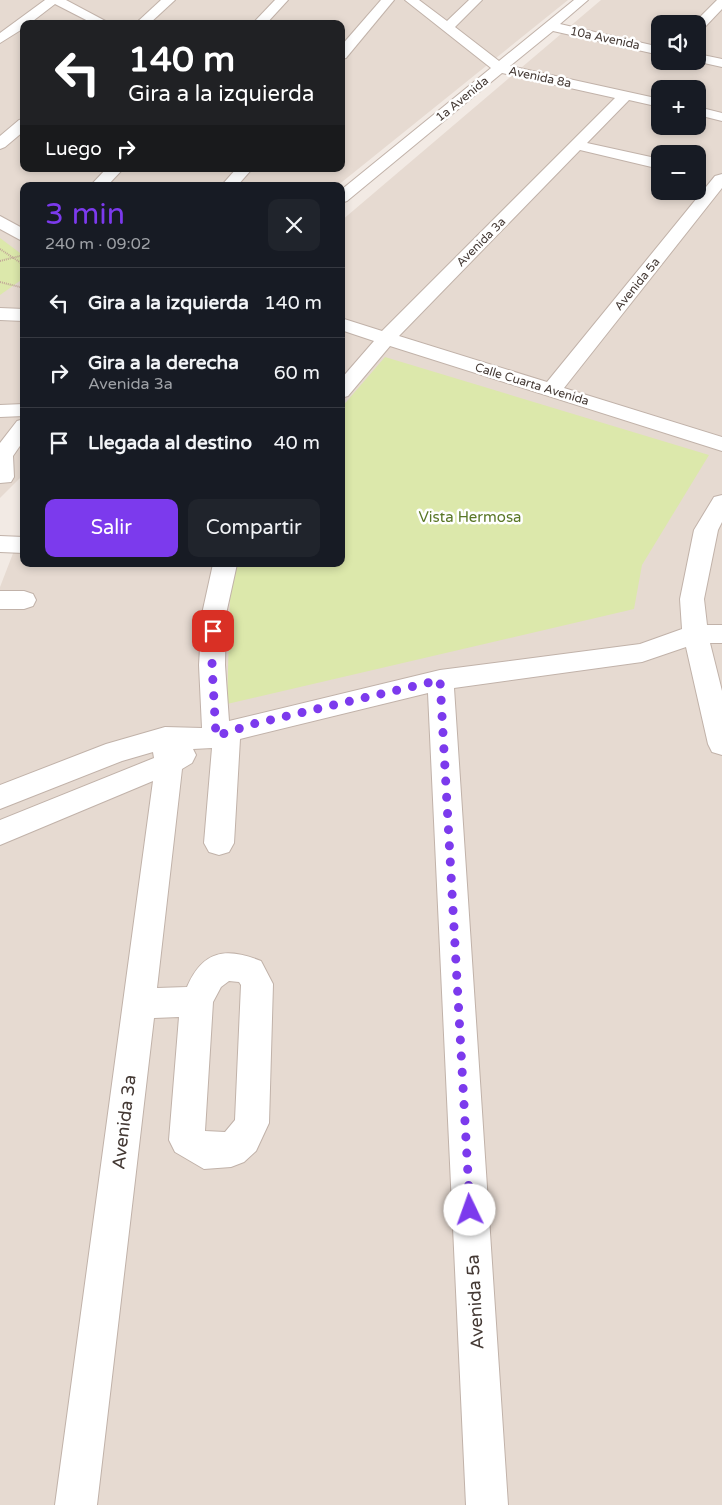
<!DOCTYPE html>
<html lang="es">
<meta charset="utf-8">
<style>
:root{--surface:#171b24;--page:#20242c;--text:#f1f3f6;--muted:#9ea1a6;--line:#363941;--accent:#7c3aed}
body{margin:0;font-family:"Varela Round",sans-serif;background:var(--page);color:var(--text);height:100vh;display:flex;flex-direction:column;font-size:19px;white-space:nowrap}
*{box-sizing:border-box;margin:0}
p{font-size:16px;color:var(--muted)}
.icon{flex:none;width:28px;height:28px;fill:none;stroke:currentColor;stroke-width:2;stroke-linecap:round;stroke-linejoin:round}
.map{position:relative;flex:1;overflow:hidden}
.side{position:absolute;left:20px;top:182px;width:325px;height:385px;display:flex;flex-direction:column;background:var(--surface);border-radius:10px;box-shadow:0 2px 8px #0003}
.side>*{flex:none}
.banner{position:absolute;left:20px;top:20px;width:325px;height:152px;border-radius:10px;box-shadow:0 2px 8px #0003;background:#202124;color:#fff;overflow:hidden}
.buttons{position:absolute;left:651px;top:15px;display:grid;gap:10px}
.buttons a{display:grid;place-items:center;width:55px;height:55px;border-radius:10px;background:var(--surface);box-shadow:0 2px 8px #0003;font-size:25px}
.pin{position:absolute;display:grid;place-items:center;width:42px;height:42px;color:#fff;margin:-21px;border-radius:10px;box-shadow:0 2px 8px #0006}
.me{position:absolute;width:55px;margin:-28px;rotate:357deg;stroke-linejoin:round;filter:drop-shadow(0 0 4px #0008)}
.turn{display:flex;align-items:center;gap:18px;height:105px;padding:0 25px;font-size:22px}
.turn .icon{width:65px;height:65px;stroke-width:2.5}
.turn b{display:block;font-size:35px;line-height:42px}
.then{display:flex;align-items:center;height:48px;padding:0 25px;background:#0003;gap:10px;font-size:19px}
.round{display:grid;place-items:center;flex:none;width:52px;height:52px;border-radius:10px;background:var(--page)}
.overview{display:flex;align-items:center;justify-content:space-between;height:85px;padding:0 25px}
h1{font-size:30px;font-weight:600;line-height:38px;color:var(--accent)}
.cta{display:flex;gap:10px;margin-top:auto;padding:10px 25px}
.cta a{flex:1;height:58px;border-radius:10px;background:var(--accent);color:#fff;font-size:20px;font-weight:600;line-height:58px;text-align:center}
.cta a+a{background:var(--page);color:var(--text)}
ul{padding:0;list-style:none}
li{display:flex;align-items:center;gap:15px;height:70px;padding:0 25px;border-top:1px solid var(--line)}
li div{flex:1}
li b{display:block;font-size:19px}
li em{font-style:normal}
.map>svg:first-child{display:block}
.residential{fill:#e6dad1;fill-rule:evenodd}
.green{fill:#dce8ab}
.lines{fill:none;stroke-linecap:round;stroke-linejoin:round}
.minor-casing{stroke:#c1b2a9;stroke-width:2}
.path{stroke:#c0a797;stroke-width:2;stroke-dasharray:1 1;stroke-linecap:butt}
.minor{fill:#fff;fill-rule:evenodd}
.route{stroke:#7c3aed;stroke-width:9;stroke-dasharray:0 16.2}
.labels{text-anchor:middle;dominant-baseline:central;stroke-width:5;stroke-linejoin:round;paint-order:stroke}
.far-street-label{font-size:12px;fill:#443934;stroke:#fff}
.park-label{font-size:15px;fill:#597726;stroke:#fff}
.near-street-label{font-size:18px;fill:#443934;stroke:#fff}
</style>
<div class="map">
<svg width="722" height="1505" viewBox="0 0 722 1505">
<rect width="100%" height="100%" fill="#f2eae4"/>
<g class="residential">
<path d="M0 0H568L337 186H24V474L0 498ZM24 24H341V169H24Z"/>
<path d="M601 0H722V1505H0V587L24 525V564H341V221ZM660 24H698V61H660ZM660 89H698V126H660ZM660 154H698V191H660Z"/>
</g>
<g class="green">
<polygon points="0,238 24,256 24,278 0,295"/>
<polygon points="385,357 709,455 642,565 634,609 227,704 231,565 341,564 341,408"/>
</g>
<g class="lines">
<defs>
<g id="minor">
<polygon points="45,0 66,0 111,24 94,24 55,4 29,24 24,24 24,28 0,43 0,33"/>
<polygon points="161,0 175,0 149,24 135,24"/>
<polygon points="275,0 288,0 266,24 252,24"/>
<polygon points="381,0 394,0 346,58 341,59 341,46"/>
<polygon points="405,0 419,0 447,21 469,0 482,0 455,27 499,61 574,0 588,0 560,24 660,47 660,55 553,31 510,66 660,99 660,107 629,100 587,143 660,159 660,169 580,150 399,336 547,382 715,176 722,174 722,188 564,388 722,437 722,451 390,346 348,396 341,398 341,379 374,341 341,330 341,318 382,331 615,98 502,73 347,201 341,203 341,190 491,68"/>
<polygon points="717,0 722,0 722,9 703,29 698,30 698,24 693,24"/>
<polygon points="698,54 722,59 722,67 695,61 698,61"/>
<polygon points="698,107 722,113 722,121 698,115"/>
<polygon points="24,119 24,131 5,147 0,149 0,136 19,120"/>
<polygon points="106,169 123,169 107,186 90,186"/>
<polygon points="236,169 252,169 237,186 221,186"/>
<polygon points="0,216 24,229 24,242 0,229"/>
<polygon points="0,308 24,309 24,321 0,320"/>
<polygon points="24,404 24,416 0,417 0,405"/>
<polygon points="24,419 24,440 13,456 14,477 11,482 0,483 0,443 17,421"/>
<path d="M722 495V522L718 530 704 599 707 625H722V643H710L722 691V755L712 752 708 744 686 647 642 662 454 688 508 1505H466L428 693 240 739 234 843 229 852 219 855 209 852 204 843 212 748 193 749 196 755 192 763 182 769 157 988 187 987C203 950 226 947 261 961L273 984 269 1123 256 1151 244 1162 231 1167 204 1169 175 1152 169 1140 179 1017 154 1018 97 1505H55L153 781 0 845V820L154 758 153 752 122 761 0 809V785L106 744 165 727 202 728 199 665 202 614 213 564H237L226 614 225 665 229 721 440 670 640 644 682 629 680 599 694 530 714 497ZM229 981 239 982 241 985 235 1120 225 1132 205 1131 213 1002 221 987Z"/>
<polygon points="0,536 24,537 24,553 0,552"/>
<polygon points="0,591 24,591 33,594 36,600 33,606 24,609 0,609"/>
</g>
</defs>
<use href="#minor" class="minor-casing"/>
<g class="path">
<polyline points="0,249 24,265"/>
<polyline points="0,261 24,255"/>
<polyline points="0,282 24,288"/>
</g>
<use href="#minor" class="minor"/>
</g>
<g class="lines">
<polyline class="route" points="213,631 212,665 216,736 253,724 440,680 470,1210"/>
</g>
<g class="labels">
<g class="far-street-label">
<text transform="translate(605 38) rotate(12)">10a Avenida</text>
<text transform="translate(540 77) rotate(12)">Avenida 8a</text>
<text transform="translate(462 99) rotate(-39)">1a Avenida</text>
<text transform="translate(481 242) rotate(-45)">Avenida 3a</text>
<text transform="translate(637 284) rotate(-51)">Avenida 5a</text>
<text transform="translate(532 384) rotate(17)">Calle Cuarta Avenida</text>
</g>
<g class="park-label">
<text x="470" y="517">Vista Hermosa</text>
</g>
<g class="near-street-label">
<text transform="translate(124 1122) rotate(-83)">Avenida 3a</text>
<text transform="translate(475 1302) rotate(-93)">Avenida 5a</text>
</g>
</g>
</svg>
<div class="buttons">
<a><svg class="icon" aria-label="sound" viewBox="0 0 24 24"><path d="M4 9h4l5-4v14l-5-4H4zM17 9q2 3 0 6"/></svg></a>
<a>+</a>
<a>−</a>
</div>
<div class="pin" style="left:213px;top:631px;background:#d93025"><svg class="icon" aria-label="arrive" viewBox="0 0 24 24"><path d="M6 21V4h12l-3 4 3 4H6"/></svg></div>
<svg class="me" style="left:470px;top:1210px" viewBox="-20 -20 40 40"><circle r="19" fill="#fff"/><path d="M0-13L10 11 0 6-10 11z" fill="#7c3aed"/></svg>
<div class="banner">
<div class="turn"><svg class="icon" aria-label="left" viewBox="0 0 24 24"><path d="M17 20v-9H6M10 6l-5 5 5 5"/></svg><div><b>140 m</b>Gira a la izquierda</div></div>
<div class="then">Luego<svg class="icon" aria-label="right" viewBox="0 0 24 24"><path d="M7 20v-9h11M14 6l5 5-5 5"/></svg></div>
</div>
<section class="side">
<div class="overview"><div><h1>3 min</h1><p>240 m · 09:02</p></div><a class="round"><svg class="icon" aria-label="close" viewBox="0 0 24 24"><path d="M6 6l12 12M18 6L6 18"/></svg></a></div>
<ul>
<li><svg class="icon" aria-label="left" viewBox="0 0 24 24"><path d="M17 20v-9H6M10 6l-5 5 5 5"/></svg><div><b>Gira a la izquierda</b></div><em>140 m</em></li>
<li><svg class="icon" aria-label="right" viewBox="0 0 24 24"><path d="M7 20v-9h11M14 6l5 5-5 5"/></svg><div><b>Gira a la derecha</b><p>Avenida 3a</p></div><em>60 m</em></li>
<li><svg class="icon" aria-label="arrive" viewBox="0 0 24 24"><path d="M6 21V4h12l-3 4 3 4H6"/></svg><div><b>Llegada al destino</b></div><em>40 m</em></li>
</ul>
<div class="cta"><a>Salir</a><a>Compartir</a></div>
</section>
</div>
